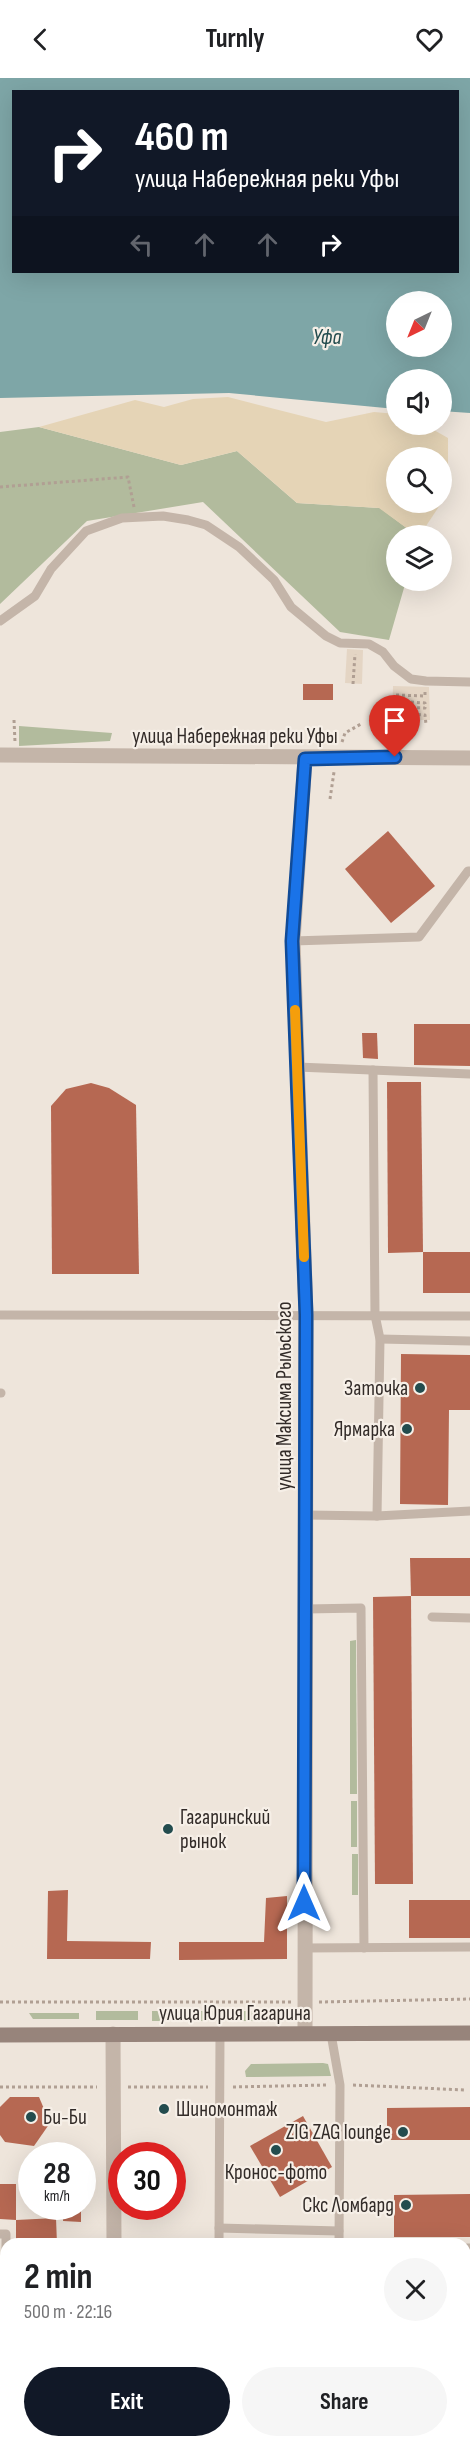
<!DOCTYPE html>
<meta charset="utf-8">
<style>
:root{--surface:#fff;--page:#f6f6f6;--text:#202124;--muted:#757577;--accent:#111827}
body{margin:0;font-family:"Sofia Sans Condensed",sans-serif;background:var(--page);color:var(--text);height:100vh;display:flex;flex-direction:column;font-size:22px;white-space:nowrap}
*{box-sizing:border-box;margin:0}
p{font-size:20px;color:var(--muted)}
.icon{flex:none;width:33px;height:33px;fill:none;stroke:currentColor;stroke-width:2;stroke-linecap:round;stroke-linejoin:round}
.map{position:relative;flex:1;overflow:hidden}
.drawer{position:absolute;left:0px;top:2160px;width:471px;height:210px;display:flex;flex-direction:column;background:var(--surface);border-radius:18px 18px 0 0;box-shadow:0 6px 24px #0002}
.drawer>*{flex:none}
.top-card{position:absolute;left:12px;top:12px;width:447px;height:183px;border-radius:0px;box-shadow:0 6px 24px #0002;background:#111827;color:#fff;overflow:hidden}
.needle{width:39px;rotate:223deg}
.tools{position:absolute;left:386px;top:213px;display:grid;gap:12px}
.tools a{display:grid;place-items:center;width:66px;height:66px;border-radius:50%;background:var(--surface);box-shadow:0 6px 24px #0002;font-size:30px}
.speed{position:absolute;left:18px;top:2064px;display:flex;gap:12px;font-size:30px;font-weight:700;text-align:center}
.speed>*{display:grid;place-content:center;width:78px;height:78px;border-radius:50%;background:var(--surface);box-shadow:0 6px 24px #0002;line-height:1}
.speed small{font-size:15px;font-weight:400}
.speed .limit{border:9px solid #d22;background:#fff;color:#111}
.pin{position:absolute;display:grid;place-items:center;width:51px;height:51px;color:#fff;margin:-62px -26px;border-radius:50% 50% 50% 0;rotate:-45deg;box-shadow:0 0 6px #0007}
.pin .icon{rotate:45deg}
.me{position:absolute;width:66px;margin:-33px;rotate:0deg;stroke-linejoin:round;filter:drop-shadow(0 0 4px #0008)}
.turn{display:flex;align-items:center;gap:21px;height:126px;padding:0 24px;font-size:27px}
.turn .icon{width:78px;height:78px;stroke-width:2.5}
.turn b{display:block;font-size:42px;line-height:51px}
.lanes{display:flex;align-items:center;height:57px;padding:0 24px;background:#0003;justify-content:center;gap:30px;direction:ltr}
.lanes .off{opacity:.35}
.round{display:grid;place-items:center;flex:none;width:63px;height:63px;border-radius:32px;background:var(--page)}
.summary{display:flex;align-items:center;justify-content:space-between;height:102px;padding:0 24px}
h1{font-size:36px;font-weight:700;line-height:45px}
.primary-button{display:flex;gap:12px;margin-top:auto;padding:12px 24px}
.primary-button a{flex:1;height:69px;border-radius:36px;background:var(--accent);color:#fff;font-size:24px;font-weight:700;line-height:69px;text-align:center}
.primary-button a+a{background:var(--page);color:var(--text)}
header{display:flex;justify-content:space-between;align-items:center;height:78px;padding:0 24px;background:var(--surface);font-size:27px;font-weight:700}
.map>svg:first-child{display:block}
.green{fill:#b2bb9d}
.sand{fill:#e5d4b6;fill-rule:evenodd}
.plaza{fill:#e4d5c4}
.water{fill:#7ea6a7;fill-rule:evenodd}
.building{fill:#b66852}
.lines{fill:none;stroke-linecap:round;stroke-linejoin:round}
.path{stroke:#b09f93;stroke-width:3;stroke-dasharray:3 3;stroke-linecap:butt}
.service{stroke:#c4b5a9;stroke-width:9}
.minor{stroke:#c4b5a9;stroke-width:15}
.tertiary{stroke:#c4b5a9;stroke-width:15}
.secondary{stroke:#97847b;stroke-width:15}
.route-casing{stroke:#114b97;stroke-width:15}
.route{stroke:#1a73e8;stroke-width:10}
.slow{stroke:#f59e0b;stroke-width:10}
.poi-dot{fill:#234c4e;stroke:#f6efe7;stroke-width:2}
.labels{text-anchor:middle;dominant-baseline:central;stroke-width:4.5;stroke-linejoin:round;paint-order:stroke}
.street-label{font-size:21px;fill:#322b28;stroke:#f6efe7}
.poi-label{font-size:21px;fill:#322b28;stroke:#f6efe7;text-anchor:end}
.water-label{font-size:22px;font-style:italic;fill:#234c4e;stroke:#f6efe7}
</style>
<header><svg class="icon" aria-label="back" viewBox="0 0 24 24"><path d="M15 5l-7 7 7 7"/></svg>Turnly<svg class="icon" aria-label="heart" viewBox="0 0 24 24"><path d="M12 20l-8-8c-3-5 5-10 8-4 3-6 11-1 8 4z"/></svg></header>
<div class="map">
<svg width="470" height="2370" viewBox="0 0 470 2370">
<rect width="100%" height="100%" fill="#eee5db"/>
<g class="green">
<polygon points="39,349 181,387 237,373 297,425 380,430 416,457 396,458 396,502 406,503 389,562 340,554 203,424 87,443 0,526 0,354"/>
<polygon points="19,648 112,655 110,663 19,668"/>
<polygon points="356,1562 357,1716 350,1716 350,1563"/>
<rect x="351" y="1723" width="6" height="46"/>
<rect x="352" y="1776" width="6" height="41"/>
<rect x="96" y="1933" width="42" height="9"/>
<rect x="152" y="1933" width="138" height="10"/>
<polygon points="29,1935 79,1935 79,1941 33,1941"/>
<polygon points="323,1985 328,1986 331,1998 246,1999 245,1993 251,1986"/>
</g>
<path class="sand" d="M228 319 326 344 374 334 396 336V346L425 347 448 360V415L420 457H416L379 430 297 425 237 373 181 387 39 349 135 322 164 329 193 321ZM396 380H441V424H396Z"/>
<g class="plaza">
<polygon points="347,571 363,572 362,606 345,605"/>
<polygon points="393,608 429,609 430,642 392,642"/>
</g>
<path class="water" d="M0 0H470V335L441 333V302H396V331L229 315 0 320ZM14 14H458V194H14ZM396 224H441V268H396Z"/>
<g class="building">
<rect x="303" y="606" width="30" height="16"/>
<polygon points="388,753 435,808 391,845 345,791"/>
<polygon points="414,946 470,946 470,988 414,987"/>
<polygon points="362,955 377,955 378,981 363,980"/>
<polygon points="387,1004 421,1004 423,1174 388,1175"/>
<polygon points="91,1005 109,1010 136,1027 139,1196 52,1196 51,1028 66,1011"/>
<rect x="423" y="1174" width="47" height="41"/>
<polygon points="401,1276 470,1277 470,1332 449,1332 448,1427 400,1426"/>
<polygon points="410,1480 470,1480 470,1518 411,1518"/>
<polygon points="411,1518 413,1806 375,1806 373,1519"/>
<polygon points="68,1812 67,1863 151,1864 150,1881 47,1881 48,1813"/>
<polygon points="287,1818 287,1881 179,1882 179,1864 264,1864 266,1820"/>
<rect x="409" y="1822" width="61" height="38"/>
<polygon points="10,2019 39,2019 50,2045 34,2068 5,2064 0,2057 0,2029"/>
<polygon points="470,2029 470,2062 387,2062 387,2030"/>
<polygon points="303,2038 332,2089 280,2119 250,2068"/>
<polygon points="0,2106 16,2106 16,2142 56,2140 57,2166 16,2166 16,2142 0,2141"/>
<polygon points="470,2116 470,2159 394,2159 394,2117"/>
<polygon points="64,2128 81,2128 81,2144 63,2143"/>
</g>
<g class="lines">
<g class="path">
<polyline points="0,409 128,399 134,429"/>
<polyline points="353,606 355,576"/>
<polyline points="425,614 425,618 396,617 396,623 425,625 425,630 395,629 395,635 425,637 426,646"/>
<polyline points="14,642 15,664"/>
<polyline points="342,664 345,655 361,646"/>
<polyline points="330,721 334,694"/>
<polyline points="0,1924 291,1924"/>
<polyline points="319,1924 470,1921"/>
<polyline points="353,2007 465,2012"/>
<polyline points="0,2009 97,2009"/>
<polyline points="128,2009 208,2009"/>
<polyline points="233,2009 328,2007"/>
</g>
<g class="service">
<polyline points="0,543 35,518 51,491 86,453 122,440 163,438 188,442 206,447 239,469 274,502 291,529 326,558 340,565 369,566 383,574 394,588 411,601 426,603 470,604"/>
<polyline points="293,863 419,859 468,793 470,793"/>
<polyline points="297,989 470,996"/>
<polyline points="373,992 375,1237 380,1261 377,1438"/>
<polyline points="0,1237 470,1238"/>
<polyline points="380,1261 470,1263"/>
<polyline points="0,1315 1,1315"/>
<polyline points="306,1437 377,1438 470,1433"/>
<polyline points="306,1531 361,1530 364,1870"/>
<polyline points="432,1539 470,1540"/>
<polyline points="304,1870 470,1869"/>
<polyline points="331,1956 340,2007 339,2166"/>
<polyline points="219,2150 339,2153"/>
<polyline points="0,2156 6,2156 6,2187"/>
<polyline points="219,2166 220,1956"/>
<polyline points="465,2170 470,2170"/>
<polyline points="9,2364 9,2370"/>
<polyline points="340,2364 340,2370"/>
<polyline points="219,2370 219,2364"/>
</g>
<g class="minor">
<polyline points="305,1955 306,1237 293,863 305,681"/>
<polyline points="113,1956 114,2166"/>
<polyline points="114,2364 114,2370"/>
</g>
<polyline class="tertiary" points="0,677 470,680"/>
<polyline class="secondary" points="0,1957 470,1955"/>
</g>
<g class="lines">
<defs>
<polyline id="route" points="304,1825 306,1237 292,863 305,681 395,679"/>
</defs>
<use href="#route" class="route-casing"/>
<use href="#route" class="route"/>
<polyline class="slow" points="295,932 304,1179"/>
</g>
<g class="poi-dot">
<circle cx="420" cy="1310" r="6"/>
<circle cx="407" cy="1351" r="6"/>
<circle cx="168" cy="1751" r="6"/>
<circle cx="164" cy="2031" r="6"/>
<circle cx="31" cy="2039" r="6"/>
<circle cx="403" cy="2054" r="6"/>
<circle cx="276" cy="2072" r="6"/>
<circle cx="406" cy="2127" r="6"/>
</g>
<g class="labels">
<g class="street-label">
<text x="235" y="658">улица Набережная реки Уфы</text>
<text transform="translate(284 1318) rotate(-90)">улица Максима Рыльского</text>
<text x="235" y="1935">улица Юрия Гагарина</text>
</g>
<g class="poi-label">
<text x="408" y="1310">Заточка</text>
<text x="395" y="1351">Ярмарка</text>
<text x="180" y="1739" text-anchor="start">Гагаринский<tspan x="180" dy="24">рынок</tspan></text>
<text x="176" y="2031" text-anchor="start">Шиномонтаж</text>
<text x="43" y="2039" text-anchor="start">Би-Би</text>
<text x="391" y="2054">ZIG ZAG lounge</text>
<text x="276" y="2094" text-anchor="middle">Кронос-фото</text>
<text x="394" y="2127">Скс Ломбард</text>
</g>
<g class="water-label">
<text x="327" y="259">Уфа</text>
</g>
</g>
</svg>
<div class="tools">
<a><svg class="needle" viewBox="-14 -14 28 28"><path d="M0-13l5 13h-10z" fill="#e53935"/><path d="M0 13l5-13h-10z" fill="#757577"/></svg></a>
<a><svg class="icon" aria-label="sound" viewBox="0 0 24 24"><path d="M4 9h4l5-4v14l-5-4H4zM17 9q2 3 0 6"/></svg></a>
<a><svg class="icon" aria-label="search" viewBox="0 0 24 24"><circle cx="10" cy="10" r="6"/><path d="M15 15l6 6"/></svg></a>
<a><svg class="icon" aria-label="layers" viewBox="0 0 24 24"><path d="M12 4l9 5-9 5-9-5zM3 14l9 5 9-5"/></svg></a>
</div>
<div class="speed"><div>28<small>km/h</small></div><div class="limit">30</div></div>
<div class="pin" style="left:395px;top:679px;background:#d93025"><svg class="icon" aria-label="arrive" viewBox="0 0 24 24"><path d="M6 21V4h12l-3 4 3 4H6"/></svg></div>
<svg class="me" style="left:304px;top:1825px" viewBox="-20 -20 40 40"><path d="M0-17L14 15 0 8-14 15z" fill="#1a73e8" stroke="#fff" stroke-width="4"/></svg>
<div class="top-card">
<div class="turn"><svg class="icon" aria-label="right" viewBox="0 0 24 24"><path d="M7 20v-9h11M14 6l5 5-5 5"/></svg><div><b>460 m</b>улица Набережная реки Уфы</div></div>
<div class="lanes"><svg class="icon off" aria-label="left" viewBox="0 0 24 24"><path d="M17 20v-9H6M10 6l-5 5 5 5"/></svg><svg class="icon off" aria-label="ahead" viewBox="0 0 24 24"><path d="M12 20V5M6 11l6-6 6 6"/></svg><svg class="icon off" aria-label="ahead" viewBox="0 0 24 24"><path d="M12 20V5M6 11l6-6 6 6"/></svg><svg class="icon" aria-label="right" viewBox="0 0 24 24"><path d="M7 20v-9h11M14 6l5 5-5 5"/></svg></div>
</div>
<section class="drawer">
<div class="summary"><div><h1>2 min</h1><p>500 m · 22:16</p></div><a class="round"><svg class="icon" aria-label="close" viewBox="0 0 24 24"><path d="M6 6l12 12M18 6L6 18"/></svg></a></div>
<div class="primary-button"><a>Exit</a><a>Share</a></div>
</section>
</div>
